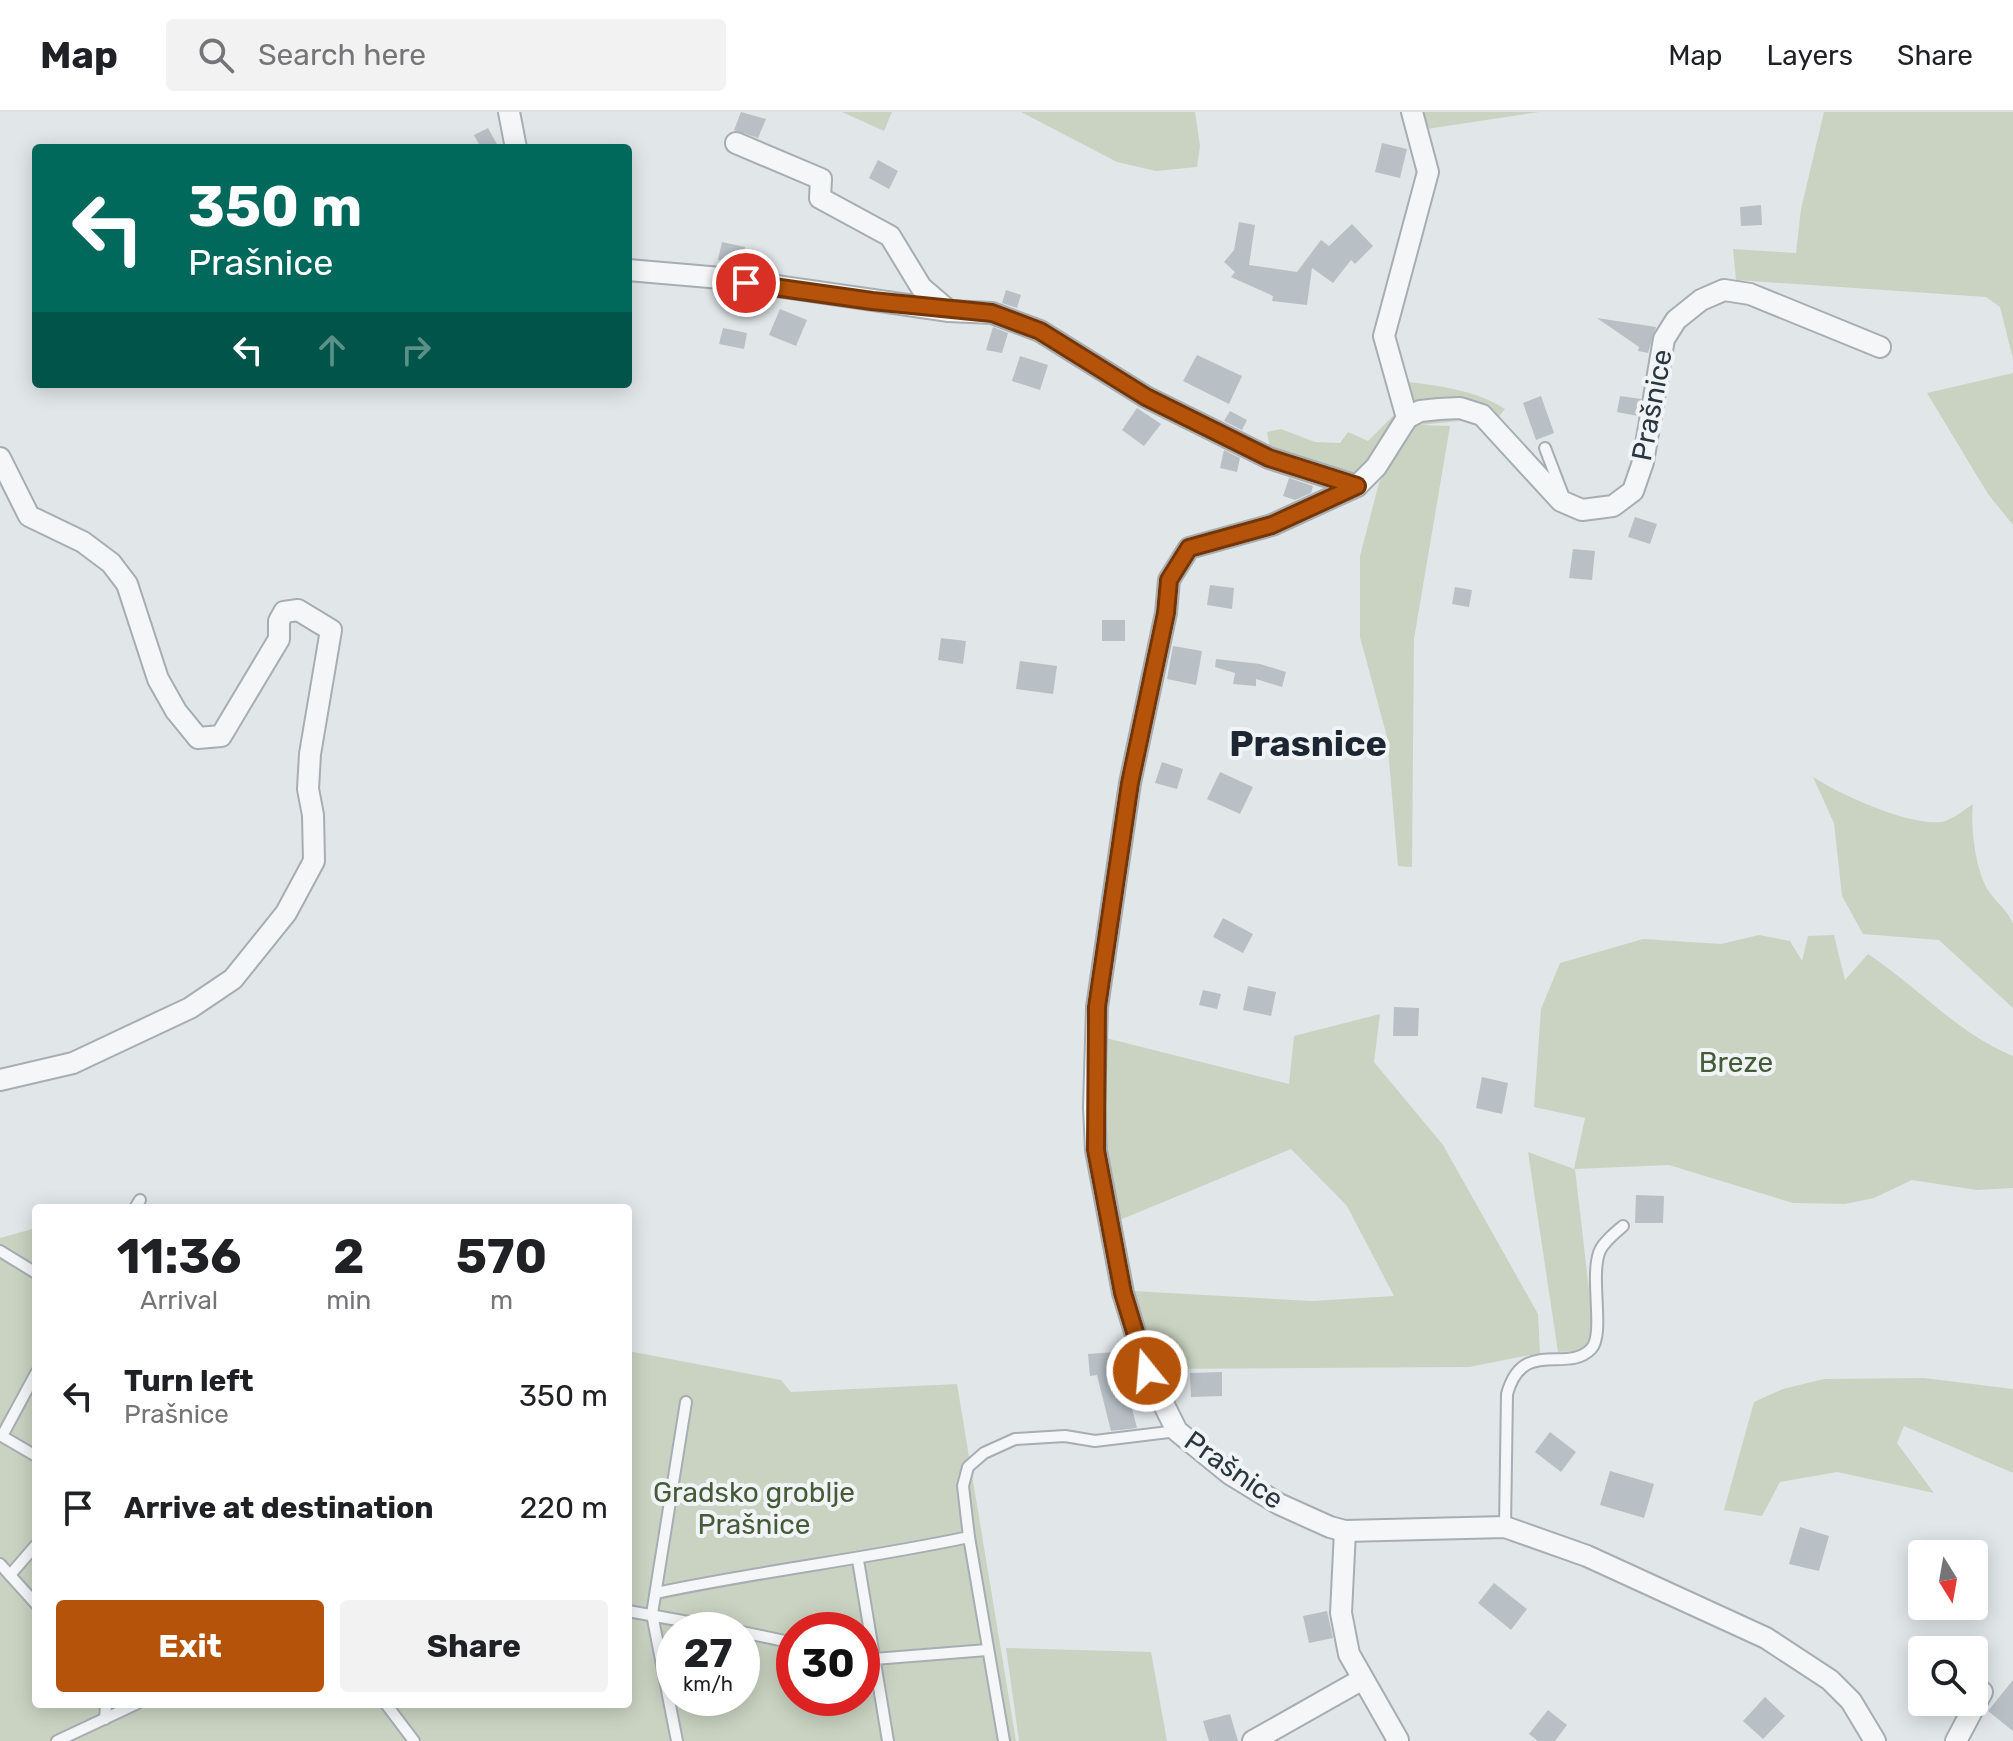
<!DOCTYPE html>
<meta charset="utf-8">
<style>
:root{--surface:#fff;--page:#f2f2f2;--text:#202124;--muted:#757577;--line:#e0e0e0;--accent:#b45309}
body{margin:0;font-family:Rubik,sans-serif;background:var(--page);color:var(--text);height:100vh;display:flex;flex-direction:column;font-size:30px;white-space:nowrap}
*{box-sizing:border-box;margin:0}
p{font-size:26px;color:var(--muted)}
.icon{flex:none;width:44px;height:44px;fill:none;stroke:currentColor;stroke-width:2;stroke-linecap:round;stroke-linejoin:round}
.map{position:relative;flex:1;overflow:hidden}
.sheet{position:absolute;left:32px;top:1092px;width:600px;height:504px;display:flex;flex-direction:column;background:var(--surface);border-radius:8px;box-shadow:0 4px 20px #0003}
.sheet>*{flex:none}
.banner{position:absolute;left:32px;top:32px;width:600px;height:244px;border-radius:8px;box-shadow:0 4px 20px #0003;background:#00695c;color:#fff;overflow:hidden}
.needle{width:52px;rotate:169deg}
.buttons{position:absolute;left:1908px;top:1428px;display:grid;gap:16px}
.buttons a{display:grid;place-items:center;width:80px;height:80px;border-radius:8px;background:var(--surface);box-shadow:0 4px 20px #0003;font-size:40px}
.speed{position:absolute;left:656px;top:1500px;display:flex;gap:16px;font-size:40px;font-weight:700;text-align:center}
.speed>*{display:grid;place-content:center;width:104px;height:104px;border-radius:50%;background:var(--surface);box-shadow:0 4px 20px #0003;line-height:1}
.speed small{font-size:20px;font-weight:400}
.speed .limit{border:12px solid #d22;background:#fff;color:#111}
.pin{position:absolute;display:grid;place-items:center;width:68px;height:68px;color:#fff;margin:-34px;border:4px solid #fff;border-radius:50%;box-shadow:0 2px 8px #0007}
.me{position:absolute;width:88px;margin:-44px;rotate:343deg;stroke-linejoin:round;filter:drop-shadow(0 0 6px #0008)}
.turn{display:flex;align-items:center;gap:28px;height:168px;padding:0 24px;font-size:36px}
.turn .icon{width:104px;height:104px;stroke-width:2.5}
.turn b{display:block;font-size:56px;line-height:68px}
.lanes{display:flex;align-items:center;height:76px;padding:0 24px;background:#0003;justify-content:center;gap:40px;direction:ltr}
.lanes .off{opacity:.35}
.eta{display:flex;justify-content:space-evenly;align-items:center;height:136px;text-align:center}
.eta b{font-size:48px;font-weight:700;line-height:56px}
.cta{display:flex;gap:16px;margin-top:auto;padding:16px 24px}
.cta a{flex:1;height:92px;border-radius:8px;background:var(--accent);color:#fff;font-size:32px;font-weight:700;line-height:92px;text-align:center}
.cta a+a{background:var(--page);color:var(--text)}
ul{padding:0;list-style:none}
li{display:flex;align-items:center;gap:24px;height:112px;padding:0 24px}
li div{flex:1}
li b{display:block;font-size:30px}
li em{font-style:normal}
header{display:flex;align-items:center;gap:48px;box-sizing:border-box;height:112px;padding:0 40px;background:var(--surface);border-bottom:2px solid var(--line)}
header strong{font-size:38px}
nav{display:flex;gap:44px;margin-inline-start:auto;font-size:28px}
.search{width:560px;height:72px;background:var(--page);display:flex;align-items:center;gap:20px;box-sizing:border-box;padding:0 28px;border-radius:8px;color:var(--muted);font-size:30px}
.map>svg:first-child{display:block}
.green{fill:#cad3c2;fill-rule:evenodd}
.building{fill:#b8c0c6}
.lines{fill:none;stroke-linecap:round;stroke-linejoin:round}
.service-casing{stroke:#a6aeb3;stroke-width:14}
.minor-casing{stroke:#a6aeb3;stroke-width:24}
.service{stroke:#f4f6f7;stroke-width:10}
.minor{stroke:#f4f6f7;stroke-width:20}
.route-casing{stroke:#753606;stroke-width:20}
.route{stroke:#b45309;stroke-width:14}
.labels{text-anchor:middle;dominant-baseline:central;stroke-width:8;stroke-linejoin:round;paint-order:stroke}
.street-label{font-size:28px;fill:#2a3740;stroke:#f0f4f7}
.park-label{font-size:28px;fill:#465b38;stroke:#f0f4f7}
.district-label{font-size:36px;font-weight:bold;fill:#1c2731;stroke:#f0f4f7}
</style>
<header>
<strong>Map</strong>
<div class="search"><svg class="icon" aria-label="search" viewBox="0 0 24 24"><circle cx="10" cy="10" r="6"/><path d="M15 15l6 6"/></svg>Search here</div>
<nav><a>Map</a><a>Layers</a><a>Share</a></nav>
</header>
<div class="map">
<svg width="2013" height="1629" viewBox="0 0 2013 1629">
<rect width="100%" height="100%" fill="#e1e6e9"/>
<g class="green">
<polygon points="842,0 892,0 884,19"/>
<polygon points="1021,0 1195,0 1200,34 1197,55 1156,59 1117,50"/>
<polygon points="1417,0 1539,0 1420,18"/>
<polygon points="1824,0 2013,0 2013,247 2000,195 1986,185 1736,168 1733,137 1796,141 1801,97"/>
<polygon points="2013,261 2013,413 1988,382 1927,281"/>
<path d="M1406 270C1438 273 1478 279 1505 297L1487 320 1478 307 1420 313 1450 314 1414 527 1412 755 1398 754 1387 625 1360 525V444L1379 371 1412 316Z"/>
<polygon points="1398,299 1372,359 1326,362 1271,340 1267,320 1281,317 1315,330 1340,331 1348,320 1368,329"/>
<path d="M1813 665C1841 683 1909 714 1941 710 1951 709 1964 698 1973 692 1970 714 1976 763 1990 781 1998 792 2008 799 2013 812V896L1939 828 1863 822 1842 784 1834 711Z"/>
<path d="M1759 823 1790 829 1802 849 1808 824 1834 823 1845 868 1868 842C1918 875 1957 921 2013 944V1076L1977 1078 1912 1068 1874 1086 1845 1092 1793 1091 1669 1053 1575 1057 1596 1238 1558 1240 1528 1040 1574 1057 1585 1006 1534 995 1541 897 1560 851 1643 827 1721 832Z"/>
<polygon points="1380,902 1374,950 1443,1033 1538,1202 1540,1241 1469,1255 1158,1257 1133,1179 1312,1189 1394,1184 1347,1094 1291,1037 1115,1110 1102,1036 1102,925 1289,972 1294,924"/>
<path d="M36 1116V1592H628V1239L781 1268 791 1280 957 1272 1016 1629H0V1126ZM674 1518H742V1586H674ZM794 1518H862V1586H794Z"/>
<polygon points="1924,1266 2013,1277 2013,1361 1904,1314 1897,1331 1934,1381 1837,1360 1780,1370 1762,1404 1724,1398 1754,1290 1783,1277 1824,1267"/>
<polygon points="1006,1536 1151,1540 1167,1629 1019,1629"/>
</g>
<g class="building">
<polygon points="741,0 766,7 758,26 734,18"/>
<polygon points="488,16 499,36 481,36 474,23"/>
<polygon points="1382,31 1407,37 1400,66 1375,60"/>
<polygon points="878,48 898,59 889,77 869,66"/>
<polygon points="1761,93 1762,113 1741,114 1740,95"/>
<polygon points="1239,110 1255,113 1249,153 1297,160 1321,128 1329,134 1352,112 1373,134 1355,152 1351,148 1333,171 1312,156 1307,193 1272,189 1273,184 1231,165 1235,160 1224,150 1234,138"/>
<polygon points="722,130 745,135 741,154 718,148"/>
<polygon points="1006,178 1021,183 1017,196 1002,191"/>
<polygon points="780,197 807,208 796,234 769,223"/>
<polygon points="1597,206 1656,215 1648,241 1638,239 1639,235"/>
<polygon points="993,215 1008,221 1002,241 986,238"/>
<polygon points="723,216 747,221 744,237 719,232"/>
<polygon points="1197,243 1242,264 1229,292 1183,269"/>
<polygon points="1020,244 1048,253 1040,278 1012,269"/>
<polygon points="1541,284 1554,321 1536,328 1523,291"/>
<polygon points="1620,284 1641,287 1638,304 1617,300"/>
<polygon points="1137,296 1161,312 1144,334 1122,318"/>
<polygon points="1230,299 1247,308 1242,318 1224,309"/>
<polygon points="1224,338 1240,346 1237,360 1220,356"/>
<polygon points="1289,366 1313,374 1311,381 1295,388 1283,384"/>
<polygon points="1635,405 1657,412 1650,432 1628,425"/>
<polygon points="1573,437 1595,439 1592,468 1569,466"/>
<polygon points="1210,473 1234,476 1232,497 1207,493"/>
<polygon points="1455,475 1472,478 1469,495 1452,492"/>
<rect x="1102" y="508" width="23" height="21"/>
<polygon points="941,526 966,529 963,552 938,548"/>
<polygon points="1173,534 1202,539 1196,573 1167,567"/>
<polygon points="1216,547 1260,552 1286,560 1282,575 1256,567 1256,574 1233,572 1235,561 1215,555"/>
<polygon points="1020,549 1057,554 1053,582 1016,577"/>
<polygon points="1162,650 1183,657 1177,677 1155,671"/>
<polygon points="1220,660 1253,675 1240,702 1207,687"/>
<polygon points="1223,806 1253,822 1243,841 1213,825"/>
<polygon points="1248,874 1276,880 1271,904 1243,898"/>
<polygon points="1203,878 1221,882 1217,897 1199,893"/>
<polygon points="1394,895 1419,896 1418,924 1393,924"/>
<polygon points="1482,965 1508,971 1502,1002 1476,996"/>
<polygon points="1636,1083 1664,1084 1663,1111 1635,1111"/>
<polygon points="1115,1240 1119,1279 1127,1277 1137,1316 1111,1319 1097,1263 1090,1264 1088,1242"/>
<polygon points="1222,1260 1222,1284 1191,1285 1190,1261"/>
<polygon points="1550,1320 1576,1340 1561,1360 1535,1340"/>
<polygon points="1610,1359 1654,1372 1644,1406 1600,1393"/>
<polygon points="1800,1415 1829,1424 1819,1459 1789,1452"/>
<polygon points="1494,1471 1527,1497 1511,1518 1478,1491"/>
<polygon points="1327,1499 1333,1526 1309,1531 1303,1504"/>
<polygon points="2013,1568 2013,1619 1988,1599"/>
<polygon points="1765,1585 1785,1604 1763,1627 1743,1609"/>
<polygon points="1548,1598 1567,1613 1555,1629 1538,1629 1529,1622"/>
<polygon points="1230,1602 1238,1629 1209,1629 1203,1609"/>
</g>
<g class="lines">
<defs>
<g id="service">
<polyline points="1545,336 1563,383"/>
<polyline points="135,1096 140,1088"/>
<polyline points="0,1139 36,1161"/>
<polyline points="0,1323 36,1344"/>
<polyline points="2,1324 36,1261"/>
<path d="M1505 1415 1507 1282C1523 1225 1567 1262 1591 1237 1605 1223 1590 1167 1599 1141 1602 1131 1615 1121 1623 1114"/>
<polyline points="858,1448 888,1629"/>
<polyline points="0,1452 36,1492"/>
<polyline points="10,1463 36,1433"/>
<path d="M656 1481C760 1459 865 1447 969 1425"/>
<polyline points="628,1499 732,1518"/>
<polyline points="742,1520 794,1531"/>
<polyline points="862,1545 874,1547 987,1538"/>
<polyline points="386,1592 414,1629"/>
<polyline points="105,1607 106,1592"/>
<polyline points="57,1629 136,1592"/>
<polyline points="677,1629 652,1502 686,1290"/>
<polyline points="1004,1629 969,1425 963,1374 968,1355 984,1341 1015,1327 1065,1324 1095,1329 1177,1319"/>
</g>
<g id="minor">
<polyline points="509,0 516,36"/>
<polyline points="1412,0 1428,60 1384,224 1407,306 1376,355 1357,374 1272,413 1189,436 1169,468 1166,501 1130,671 1097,895 1094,995 1096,1038 1123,1181 1147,1259 1177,1319 1230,1362 1279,1392 1330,1415 1345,1419 1505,1415 1587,1444 1766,1526 1830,1568 1851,1589 1875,1629"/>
<polyline points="736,31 821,67 820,86 890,124 921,175 949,199"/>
<polyline points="628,158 721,166 949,199 992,201 1040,219 1146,285 1269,346 1357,374"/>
<polyline points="1407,306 1420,299 1439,297 1460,296 1482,303 1561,389 1582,398 1613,394 1633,379 1643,350 1664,227 1676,208 1701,188 1724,178 1750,182 1880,235"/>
<polyline points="0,346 29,404 83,430 111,451 127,472 158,567 176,599 198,626 221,624 279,527 279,509 284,500 298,498 331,518 310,642 308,677 313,703 314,749 286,801 233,867 190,896 73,951 0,968"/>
<polyline points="1345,1419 1341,1501 1349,1542 1398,1628"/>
<polyline points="1253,1629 1361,1568"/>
<polyline points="1956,1629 1982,1580"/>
</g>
</defs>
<use href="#service" class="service-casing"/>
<use href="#minor" class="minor-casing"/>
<use href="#service" class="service"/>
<use href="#minor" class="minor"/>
</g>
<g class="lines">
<defs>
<polyline id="route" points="746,171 872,189 992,201 1040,219 1146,285 1269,346 1357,374 1272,413 1189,436 1169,468 1166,501 1130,671 1097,895 1096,1038 1123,1181 1147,1259"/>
</defs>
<use href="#route" class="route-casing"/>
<use href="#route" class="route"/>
</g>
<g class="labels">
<g class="street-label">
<text transform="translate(1652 293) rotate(-79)">Prašnice</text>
<text transform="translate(1234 1358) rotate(35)">Prašnice</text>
</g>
<g class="park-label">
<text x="1736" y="950">Breze</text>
<text x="754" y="1380">Gradsko groblje<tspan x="754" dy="32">Prašnice</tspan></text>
</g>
<g class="district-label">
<text x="1308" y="631">Prasnice</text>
</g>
</g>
</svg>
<div class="buttons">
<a><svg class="needle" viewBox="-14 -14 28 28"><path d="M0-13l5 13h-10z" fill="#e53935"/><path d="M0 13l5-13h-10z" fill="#757577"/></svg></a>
<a><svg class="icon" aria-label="search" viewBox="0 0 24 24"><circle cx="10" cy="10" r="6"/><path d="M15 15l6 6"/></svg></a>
</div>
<div class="speed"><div>27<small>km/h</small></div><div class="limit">30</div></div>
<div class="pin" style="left:746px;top:171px;background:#d93025"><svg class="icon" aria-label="arrive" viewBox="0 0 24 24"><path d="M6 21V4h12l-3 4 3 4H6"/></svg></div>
<svg class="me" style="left:1147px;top:1259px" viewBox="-20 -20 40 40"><circle r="17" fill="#b45309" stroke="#fff" stroke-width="3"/><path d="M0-11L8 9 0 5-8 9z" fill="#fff"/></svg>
<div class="banner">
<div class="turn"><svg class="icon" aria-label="left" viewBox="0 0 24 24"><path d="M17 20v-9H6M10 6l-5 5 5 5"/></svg><div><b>350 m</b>Prašnice</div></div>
<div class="lanes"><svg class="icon" aria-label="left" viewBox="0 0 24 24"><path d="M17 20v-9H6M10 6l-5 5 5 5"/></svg><svg class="icon off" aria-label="ahead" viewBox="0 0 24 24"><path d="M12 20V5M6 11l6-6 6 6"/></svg><svg class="icon off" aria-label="right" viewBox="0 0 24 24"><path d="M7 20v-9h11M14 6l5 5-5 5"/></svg></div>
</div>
<section class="sheet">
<div class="eta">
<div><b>11:36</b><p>Arrival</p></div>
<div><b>2</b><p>min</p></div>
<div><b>570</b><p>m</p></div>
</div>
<ul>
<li><svg class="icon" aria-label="left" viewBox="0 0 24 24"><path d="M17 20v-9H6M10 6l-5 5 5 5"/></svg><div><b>Turn left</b><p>Prašnice</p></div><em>350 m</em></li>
<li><svg class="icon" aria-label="arrive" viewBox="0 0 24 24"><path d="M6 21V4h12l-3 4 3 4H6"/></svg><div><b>Arrive at destination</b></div><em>220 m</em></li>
</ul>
<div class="cta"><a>Exit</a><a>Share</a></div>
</section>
</div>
